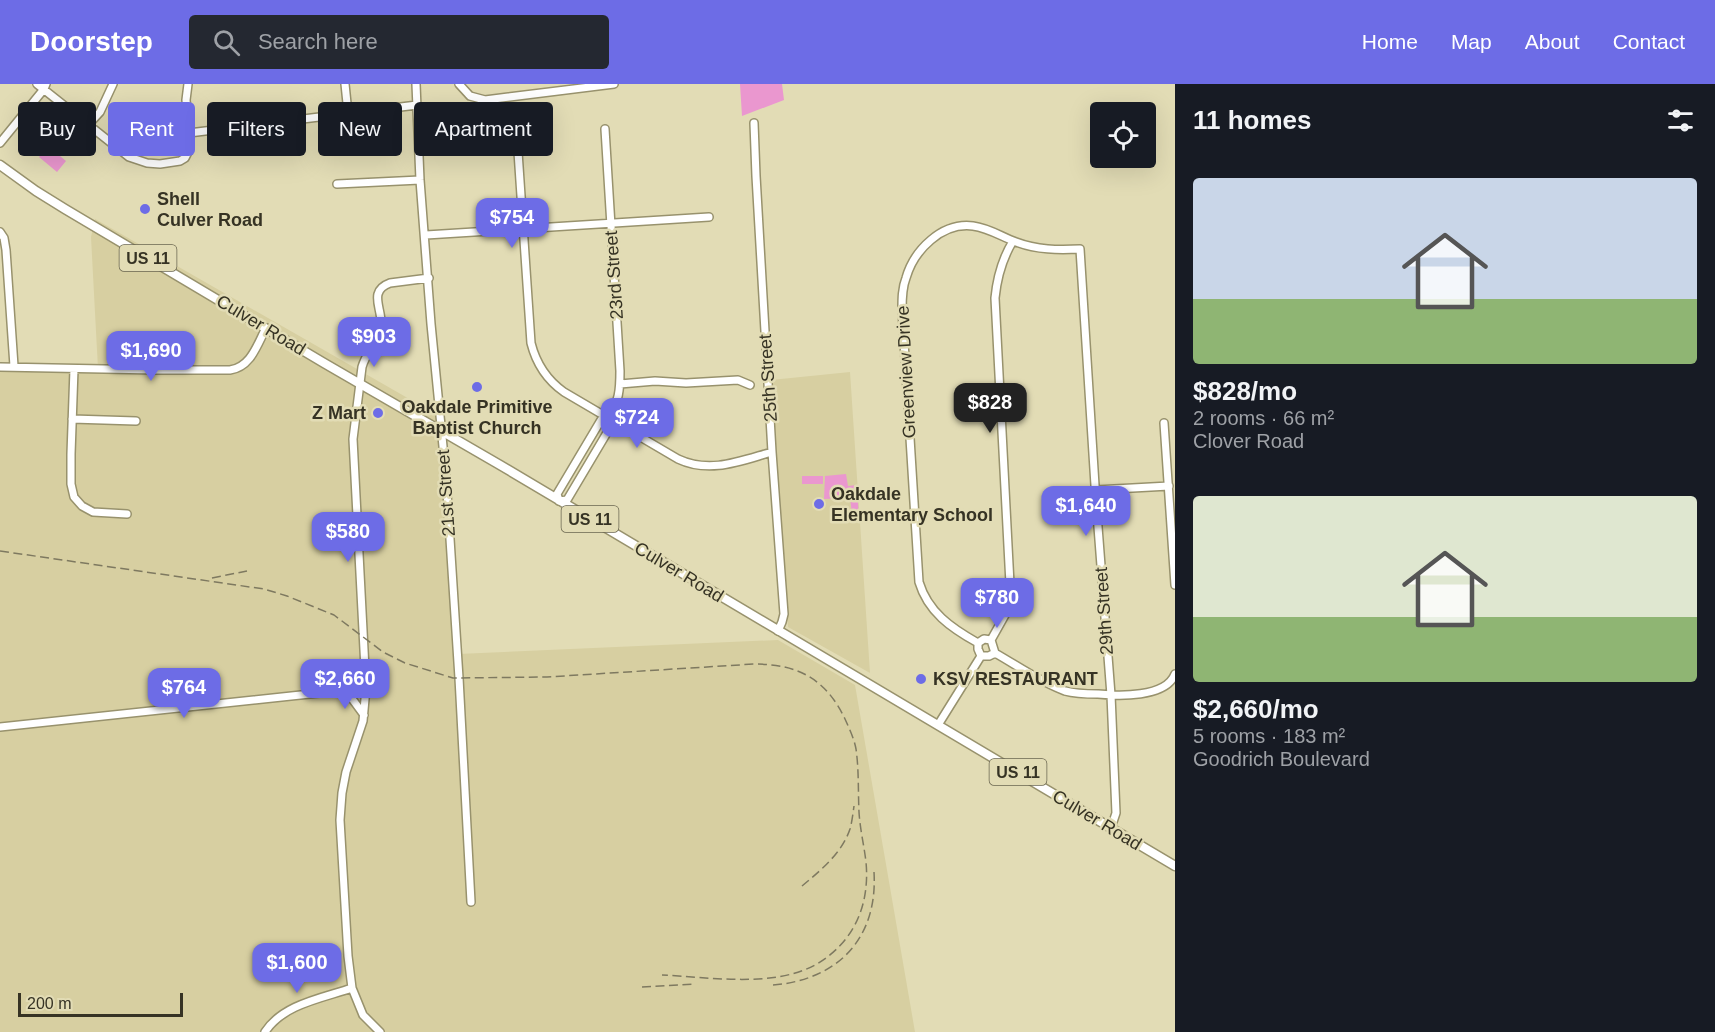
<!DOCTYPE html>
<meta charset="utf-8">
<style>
:root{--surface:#171b24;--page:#242831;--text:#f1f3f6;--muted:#9ea1a6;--accent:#6d6ce6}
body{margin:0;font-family:Helvetica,sans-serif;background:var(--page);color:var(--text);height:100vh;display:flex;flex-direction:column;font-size:22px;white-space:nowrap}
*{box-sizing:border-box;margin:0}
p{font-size:20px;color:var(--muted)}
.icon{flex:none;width:33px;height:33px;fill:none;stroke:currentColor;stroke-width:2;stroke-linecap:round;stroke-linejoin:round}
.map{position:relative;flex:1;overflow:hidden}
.details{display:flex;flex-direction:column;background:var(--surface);width:540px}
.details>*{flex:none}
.guide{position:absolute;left:18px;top:18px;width:570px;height:54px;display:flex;gap:12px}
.tools{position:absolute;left:1090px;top:18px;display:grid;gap:12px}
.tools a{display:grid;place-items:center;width:66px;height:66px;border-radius:6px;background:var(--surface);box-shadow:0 6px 24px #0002;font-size:30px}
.scale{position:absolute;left:18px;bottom:15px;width:165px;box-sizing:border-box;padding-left:6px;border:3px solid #363324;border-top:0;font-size:16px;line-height:21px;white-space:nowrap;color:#363324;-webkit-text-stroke:4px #e2dcb5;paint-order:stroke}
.price{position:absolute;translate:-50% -51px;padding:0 14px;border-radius:12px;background:var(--accent);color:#fff;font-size:20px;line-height:39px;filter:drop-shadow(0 2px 3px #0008)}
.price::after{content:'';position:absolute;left:50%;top:36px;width:18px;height:14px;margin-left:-9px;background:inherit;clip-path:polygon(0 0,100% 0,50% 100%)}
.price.current{background:#222;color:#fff}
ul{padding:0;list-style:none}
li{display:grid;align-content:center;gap:12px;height:318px;padding:0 18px}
li span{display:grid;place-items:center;height:186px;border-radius:6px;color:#555}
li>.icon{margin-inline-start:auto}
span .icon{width:108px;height:108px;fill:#fffc;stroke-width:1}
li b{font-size:26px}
h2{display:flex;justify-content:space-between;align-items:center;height:72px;padding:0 18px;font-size:26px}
.pill{padding:0 21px;border-radius:6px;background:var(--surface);box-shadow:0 6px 24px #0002;font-size:21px;line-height:54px}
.pill.current{background:var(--accent);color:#fff}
header{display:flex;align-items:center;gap:36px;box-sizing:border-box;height:84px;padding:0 30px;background:var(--accent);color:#fff}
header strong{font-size:28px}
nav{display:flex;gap:33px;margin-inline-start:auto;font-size:21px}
.search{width:420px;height:54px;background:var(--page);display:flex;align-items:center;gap:15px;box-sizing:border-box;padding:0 21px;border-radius:6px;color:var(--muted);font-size:22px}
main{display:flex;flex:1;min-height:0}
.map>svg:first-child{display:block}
.built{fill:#d7cfa1}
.green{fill:#ea97cf}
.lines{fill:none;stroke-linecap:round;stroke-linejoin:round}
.minor-casing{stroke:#98926d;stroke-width:10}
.major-casing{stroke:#98926d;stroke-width:11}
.minor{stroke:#fff;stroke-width:7}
.major{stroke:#fff;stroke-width:8}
.rail{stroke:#7e7960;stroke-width:1.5;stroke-dasharray:9 4.5;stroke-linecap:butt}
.poi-dot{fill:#6d6ce6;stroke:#e2dcb5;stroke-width:2}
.labels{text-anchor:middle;stroke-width:5;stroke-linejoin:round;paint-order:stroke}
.shield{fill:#e2dcb5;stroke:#6a6650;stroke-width:1.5}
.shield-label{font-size:16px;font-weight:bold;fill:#363324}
.poi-label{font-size:18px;font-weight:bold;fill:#363324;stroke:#e2dcb5;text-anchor:start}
.street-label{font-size:18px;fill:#363324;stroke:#e2dcb5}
</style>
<header>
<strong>Doorstep</strong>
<div class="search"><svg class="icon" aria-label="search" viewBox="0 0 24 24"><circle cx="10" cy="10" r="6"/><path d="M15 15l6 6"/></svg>Search here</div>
<nav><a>Home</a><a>Map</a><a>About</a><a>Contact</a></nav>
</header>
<main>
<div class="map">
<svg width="1175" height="948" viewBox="0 0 1175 948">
<rect width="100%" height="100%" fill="#e2dcb5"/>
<!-- built -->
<path class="built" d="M95,135L446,336L458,570L778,556L855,601L915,948H0V284L98,285L91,153Z
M850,288L870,589L788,543L771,296Z"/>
<!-- green -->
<path class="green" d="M740,0H782L784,16L742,32Z
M48,62L66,77L57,88L39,73Z
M846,390L848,402L857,401L859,437H853L850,414L824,415L825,392Z
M802,392H823V400H802Z"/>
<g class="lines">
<defs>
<path id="minor" d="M37,0L129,73L147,79L160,80L180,77L185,74L188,68L189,49L186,16L188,0
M345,0L348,29
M416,0L420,96L431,240L446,393L459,594L471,818
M459,0L470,12L485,16L614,0
M754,39L756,92L772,368L784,530L782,538L778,547
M88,41L100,28L113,0
M605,45L620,287C620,307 619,316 609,334L601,336L557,410L559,417L567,416L608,347L611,340L609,334
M189,49L417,21
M517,53L531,259C536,279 547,296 564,308L678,375C710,390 740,377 772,368
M0,59L44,5L46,0
M337,100L420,96
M0,148L4,154L6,166L14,282
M426,151L709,133
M0,283L156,286H230C251,283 257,261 266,244
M74,285L71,370V400L74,413L82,422L93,428L127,430
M620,300L655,297L686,299L738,296L750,301
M72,335L136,337
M1164,339L1175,501
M1096,406L1169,402
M984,555L991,556L995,569L989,572H981L978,565V559Z
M991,556L1005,531L1010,500L995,214C997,194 1002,175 1013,157
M978,559C951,544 928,528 919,498L902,226C902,215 902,204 906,194C914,166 942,138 973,142C989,144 1002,153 1016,158C1037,166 1058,166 1080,165L1096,417L1111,611L1116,729L1111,744
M995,569C1018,582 1040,598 1065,607C1076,610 1087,610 1098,610C1118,612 1166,614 1175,590
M341,605L353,616L364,631
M938,641L981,572
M0,643L366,604
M265,948C283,920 323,914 352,904
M380,948L363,931L352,904L348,872L340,736L342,709L346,688L363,637L366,604L353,355L362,283C366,268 380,255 381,240C382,224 368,207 390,199L429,194"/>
<path id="major" d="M0,81L36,107L65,125L324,279L500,381L1175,782"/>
</defs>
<!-- minor casing -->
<use href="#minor" class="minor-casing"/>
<!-- major casing -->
<use href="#major" class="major-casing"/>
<!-- minor -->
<use href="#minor" class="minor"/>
<!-- major -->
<use href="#major" class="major"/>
<!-- rail -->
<path class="rail" d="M0,467L264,505L287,512L334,531L383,568L405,579L453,594L547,593L754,580C798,580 826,595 845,635C849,644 854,654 856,665C859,686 858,707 859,728C860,745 864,761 866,778C870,821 854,859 815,881C773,904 708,893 662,891
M212,494L247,487
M802,802C821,786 842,769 850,745C852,738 853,729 854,722
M773,901C838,896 878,854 874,788
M642,903L695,900"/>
</g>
<!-- markers -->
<g class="poi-dot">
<circle cx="145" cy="125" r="6"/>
<circle cx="477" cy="303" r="6"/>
<circle cx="378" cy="329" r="6"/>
<circle cx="819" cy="420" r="6"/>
<circle cx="921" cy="595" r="6"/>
</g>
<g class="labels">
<!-- shield labels -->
<g class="shield">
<rect x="119.5" y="161" width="57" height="26" rx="4.5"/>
<rect x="561.5" y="422" width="57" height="26" rx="4.5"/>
<rect x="989.5" y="675" width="57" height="26" rx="4.5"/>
</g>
<g class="shield-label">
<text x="148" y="180">US 11</text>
<text x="590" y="441">US 11</text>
<text x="1018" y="694">US 11</text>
</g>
<!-- poi labels -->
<g class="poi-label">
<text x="157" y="121">Shell<tspan x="157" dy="21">Culver Road</tspan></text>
<text x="477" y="329" text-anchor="middle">Oakdale Primitive<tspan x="477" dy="21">Baptist Church</tspan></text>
<text x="366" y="335" text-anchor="end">Z Mart</text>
<text x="831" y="416">Oakdale<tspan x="831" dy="21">Elementary School</tspan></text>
<text x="933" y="601">KSV RESTAURANT</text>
</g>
<!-- street labels -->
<g class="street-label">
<text transform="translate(614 191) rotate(-94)" y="6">23rd Street</text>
<text transform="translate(261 241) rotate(31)" y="6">Culver Road</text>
<text transform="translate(906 288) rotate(-93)" y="6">Greenview Drive</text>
<text transform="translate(768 294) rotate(-94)" y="6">25th Street</text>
<text transform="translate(446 409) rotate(-94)" y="6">21st Street</text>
<text transform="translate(679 488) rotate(31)" y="6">Culver Road</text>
<text transform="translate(1104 527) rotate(-94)" y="6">29th Street</text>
<text transform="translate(1097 736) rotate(31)" y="6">Culver Road</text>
</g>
</g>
</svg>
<div class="tools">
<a><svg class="icon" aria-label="locate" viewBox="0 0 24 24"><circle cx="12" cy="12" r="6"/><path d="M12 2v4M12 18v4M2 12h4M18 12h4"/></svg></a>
</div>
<div class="scale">200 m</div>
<b class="price" style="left:512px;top:165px">$754</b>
<b class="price" style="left:374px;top:284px">$903</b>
<b class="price" style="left:151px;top:298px">$1,690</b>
<b class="price current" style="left:990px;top:350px">$828</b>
<b class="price" style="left:637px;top:365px">$724</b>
<b class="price" style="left:1086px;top:453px">$1,640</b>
<b class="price" style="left:348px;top:479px">$580</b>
<b class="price" style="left:997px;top:545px">$780</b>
<b class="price" style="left:345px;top:626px">$2,660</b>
<b class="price" style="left:184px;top:635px">$764</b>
<b class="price" style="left:297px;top:910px">$1,600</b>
<div class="guide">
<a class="pill">Buy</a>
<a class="pill current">Rent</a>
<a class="pill">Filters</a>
<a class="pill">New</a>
<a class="pill">Apartment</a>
</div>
</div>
<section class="details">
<h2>11 homes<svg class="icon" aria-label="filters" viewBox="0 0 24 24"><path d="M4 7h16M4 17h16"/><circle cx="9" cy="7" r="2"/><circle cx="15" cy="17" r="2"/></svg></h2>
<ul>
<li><span style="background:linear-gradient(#c9d6e8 65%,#8fb573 0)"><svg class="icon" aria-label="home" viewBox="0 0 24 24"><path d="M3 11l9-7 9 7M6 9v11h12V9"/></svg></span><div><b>$828/mo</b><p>2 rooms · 66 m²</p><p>Clover Road</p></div></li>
<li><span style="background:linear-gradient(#dfe7d0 65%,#8fb573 0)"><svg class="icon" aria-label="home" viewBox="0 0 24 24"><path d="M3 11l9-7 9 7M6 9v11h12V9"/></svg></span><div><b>$2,660/mo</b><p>5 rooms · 183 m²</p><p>Goodrich Boulevard</p></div></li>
</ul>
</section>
</main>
